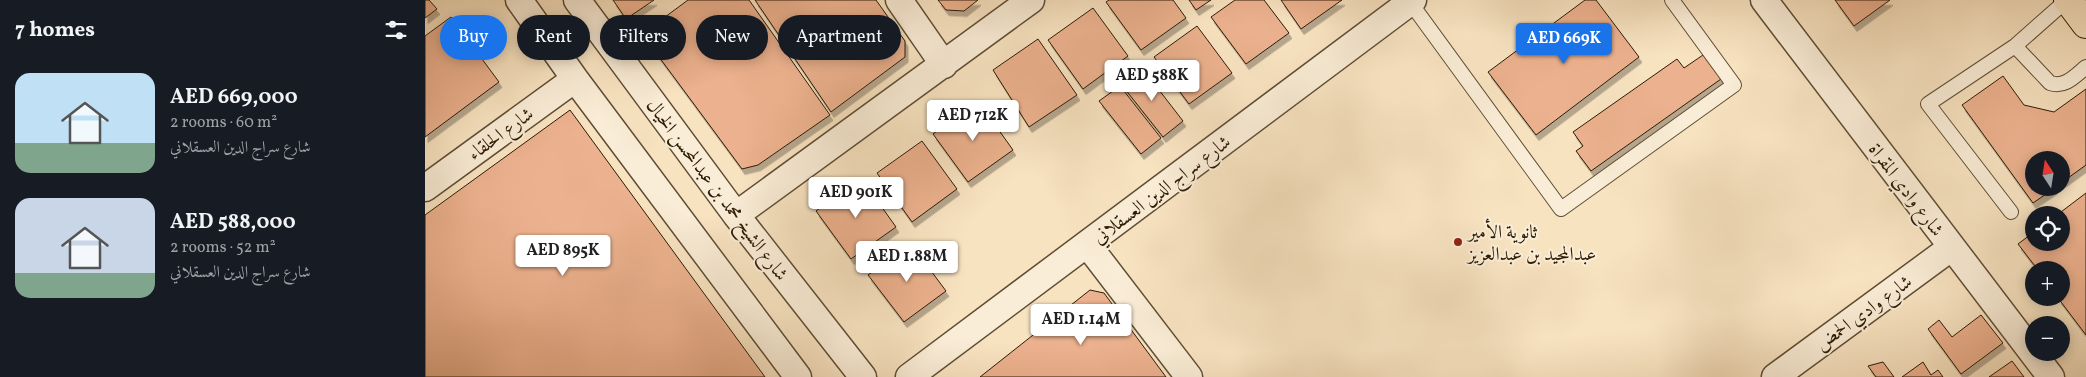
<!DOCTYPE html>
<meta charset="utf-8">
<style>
:root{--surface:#171b24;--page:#242831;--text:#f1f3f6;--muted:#9ea1a6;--accent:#1a73e8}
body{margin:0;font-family:Vollkorn,Amiri,serif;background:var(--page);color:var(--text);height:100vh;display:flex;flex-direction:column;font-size:19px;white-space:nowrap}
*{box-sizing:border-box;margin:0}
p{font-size:16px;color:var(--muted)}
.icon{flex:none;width:28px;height:28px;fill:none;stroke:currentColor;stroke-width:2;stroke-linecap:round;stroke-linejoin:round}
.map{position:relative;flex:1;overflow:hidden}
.side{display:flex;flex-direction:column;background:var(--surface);width:425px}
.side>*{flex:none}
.top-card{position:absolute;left:15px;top:15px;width:475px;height:45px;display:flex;gap:10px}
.needle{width:32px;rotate:348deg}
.tools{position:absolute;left:1600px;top:151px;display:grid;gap:10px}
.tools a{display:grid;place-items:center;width:45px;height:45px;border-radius:50%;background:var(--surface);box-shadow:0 2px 12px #0003;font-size:25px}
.price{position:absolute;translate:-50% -42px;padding:0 11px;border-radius:5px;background:#fff;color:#222;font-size:16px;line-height:32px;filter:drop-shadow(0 1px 2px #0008)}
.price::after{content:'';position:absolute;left:50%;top:30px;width:15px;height:11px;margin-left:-8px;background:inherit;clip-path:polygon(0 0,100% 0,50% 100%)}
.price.selected{background:var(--accent);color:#fff}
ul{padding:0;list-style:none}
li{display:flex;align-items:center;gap:15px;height:125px;padding:0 15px}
li span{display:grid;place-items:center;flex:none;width:140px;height:100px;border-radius:15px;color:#555}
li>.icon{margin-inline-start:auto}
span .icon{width:60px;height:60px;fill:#fffc;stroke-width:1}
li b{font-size:21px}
h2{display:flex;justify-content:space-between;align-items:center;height:60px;padding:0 15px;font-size:21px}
.tag{padding:0 18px;border-radius:22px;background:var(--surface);box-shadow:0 2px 12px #0003;font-size:18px;line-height:45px}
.tag.selected{background:var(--accent);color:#fff}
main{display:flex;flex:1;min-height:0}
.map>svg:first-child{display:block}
.building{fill:#ecb18e;stroke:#2c1b04;filter:url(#shadow)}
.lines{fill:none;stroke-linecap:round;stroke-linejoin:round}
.lane-casing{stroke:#5f4d33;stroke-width:16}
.street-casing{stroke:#5f4d33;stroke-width:29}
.primary-casing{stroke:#2c1b04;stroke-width:30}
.lane{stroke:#faedd7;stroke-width:14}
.street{stroke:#faedd7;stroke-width:26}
.primary{stroke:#f8e3c1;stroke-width:28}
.poi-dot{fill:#8f2418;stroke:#faedd7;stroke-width:2}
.labels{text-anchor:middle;stroke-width:4;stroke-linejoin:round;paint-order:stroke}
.street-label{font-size:19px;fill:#2c1b04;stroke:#faedd7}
.poi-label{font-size:19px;fill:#2c1b04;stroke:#faedd7;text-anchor:start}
</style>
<main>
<section class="side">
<h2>7 homes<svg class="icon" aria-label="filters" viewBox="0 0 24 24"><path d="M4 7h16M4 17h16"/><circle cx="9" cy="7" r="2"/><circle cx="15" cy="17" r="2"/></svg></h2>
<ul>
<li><span style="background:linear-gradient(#bfe0f5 70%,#7fa58c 0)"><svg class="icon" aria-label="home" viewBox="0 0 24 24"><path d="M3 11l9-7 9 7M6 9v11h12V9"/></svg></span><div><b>AED 669,000</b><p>2 rooms · 60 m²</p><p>شارع سراج الدين العسقلاني</p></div></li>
<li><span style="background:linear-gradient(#c9d6e8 75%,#7fa58c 0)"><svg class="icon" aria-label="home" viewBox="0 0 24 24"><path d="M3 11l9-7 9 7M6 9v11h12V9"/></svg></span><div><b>AED 588,000</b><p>2 rooms · 52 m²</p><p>شارع سراج الدين العسقلاني</p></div></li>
</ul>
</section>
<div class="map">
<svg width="1661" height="377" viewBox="0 0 1661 377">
<defs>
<filter id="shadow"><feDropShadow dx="3" dy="5.5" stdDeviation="0" flood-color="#0004"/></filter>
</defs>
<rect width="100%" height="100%" fill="#f8e3c1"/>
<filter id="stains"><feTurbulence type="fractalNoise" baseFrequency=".004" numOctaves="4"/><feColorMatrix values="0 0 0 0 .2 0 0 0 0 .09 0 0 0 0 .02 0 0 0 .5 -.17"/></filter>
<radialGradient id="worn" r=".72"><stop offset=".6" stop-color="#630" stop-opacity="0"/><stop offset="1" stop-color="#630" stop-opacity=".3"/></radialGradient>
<!-- building -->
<path class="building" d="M0,0H4L12,9L0,18Z
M188,0H229L201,19Z
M263,0H324L405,115L333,165L317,169L217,34Z
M330,0H451L480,41V57L406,112Z
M513,0H553L539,11L521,10Z
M684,0H748L761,18L716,50L681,2Z
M764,0H786L771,10Z
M810,0H839L864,33L821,64L786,17Z
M856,0H917L876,29Z
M1160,0H1171L1214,57L1111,135L1063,72Z
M1410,0H1465L1429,26Z
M668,8L703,56L658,89L623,40Z
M26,17L74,82L0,137V36Z
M772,26L807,73L764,104L729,57Z
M613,39L652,95L604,127L568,70Z
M1278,55L1296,79L1166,171L1151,151L1158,146L1148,132L1252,59L1259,68Z
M717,68L758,121L738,137L696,84Z
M1578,76L1599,105L1629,112L1661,89V165L1636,183V160H1609V188H1630L1608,203L1537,105Z
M695,86L736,138L716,154L674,101Z
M553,101L588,150L543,182L508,134Z
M145,110L340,377H0V215Z
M497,141L532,189L487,222L452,173Z
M436,178L471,227L426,259L391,211Z
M1661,193V335L1633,298H1636V270H1613L1593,244L1609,232V242H1636V215H1632Z
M486,244L521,291L479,322L443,275Z
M665,290L679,293L741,377H555Z
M1556,315L1578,343L1536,374L1503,329L1514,320L1527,337Z
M1587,361L1599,377H1564Z
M1458,362L1469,377H1451L1443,366Z
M1498,362L1506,375L1513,370L1518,377H1477Z"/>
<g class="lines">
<defs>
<path id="lane" d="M985,2L1136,209L1309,85L1247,0
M1590,46L1625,83C1640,88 1650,76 1661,67
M1586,212L1503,104L1590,46L1642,0"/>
<path id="street" d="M94,0L150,79L373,377
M152,0L311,215L438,377
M474,0L519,65
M1339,0L1626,377
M0,188L150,79
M311,215L606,0
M662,244L764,377
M484,377L988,0
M1350,377L1527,247"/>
<path id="primary" d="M1643,0L1661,24"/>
</defs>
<!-- lane casing -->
<use href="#lane" class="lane-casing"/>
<!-- street casing -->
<use href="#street" class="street-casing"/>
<!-- primary casing -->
<use href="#primary" class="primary-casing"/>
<!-- lane -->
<use href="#lane" class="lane"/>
<!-- street -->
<use href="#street" class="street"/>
<!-- primary -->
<use href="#primary" class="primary"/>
</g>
<!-- markers -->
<circle class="poi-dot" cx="1033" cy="242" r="5"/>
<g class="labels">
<!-- street labels -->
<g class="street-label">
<text transform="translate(75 133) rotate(-36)" y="7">شارع الحلقاء</text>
<text transform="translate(293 189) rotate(53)" y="7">شارع الشيخ محمد بن عبدالمحسن الخيال</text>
<text transform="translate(736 189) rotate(-37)" y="7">شارع سراج الدين العسقلاني</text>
<text transform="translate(1482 189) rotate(53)" y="7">شارع وادي المقراة</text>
<text transform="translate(1438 312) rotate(-36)" y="7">شارع وادي الحمض</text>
</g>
<!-- poi labels -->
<g class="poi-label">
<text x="1043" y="238">ثانوية الأمير<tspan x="1043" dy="22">عبدالمجيد بن عبدالعزيز</tspan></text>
</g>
</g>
<rect width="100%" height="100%" filter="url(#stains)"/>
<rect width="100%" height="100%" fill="url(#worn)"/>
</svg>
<div class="tools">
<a><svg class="needle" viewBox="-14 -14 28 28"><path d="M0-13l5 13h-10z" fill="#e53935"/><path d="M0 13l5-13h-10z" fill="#9ea1a6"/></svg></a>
<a><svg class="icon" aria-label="locate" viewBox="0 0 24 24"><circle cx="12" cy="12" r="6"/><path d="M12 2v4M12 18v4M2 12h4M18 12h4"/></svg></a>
<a>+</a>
<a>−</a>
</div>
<b class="price selected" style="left:1139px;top:65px">AED 669K</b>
<b class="price" style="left:727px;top:102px">AED 588K</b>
<b class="price" style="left:548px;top:142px">AED 712K</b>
<b class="price" style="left:431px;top:219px">AED 901K</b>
<b class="price" style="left:138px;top:277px">AED 895K</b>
<b class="price" style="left:482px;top:283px">AED 1.88M</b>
<b class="price" style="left:656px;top:346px">AED 1.14M</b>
<div class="top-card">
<a class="tag selected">Buy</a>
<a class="tag">Rent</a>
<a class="tag">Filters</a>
<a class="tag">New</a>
<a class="tag">Apartment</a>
</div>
</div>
</main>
